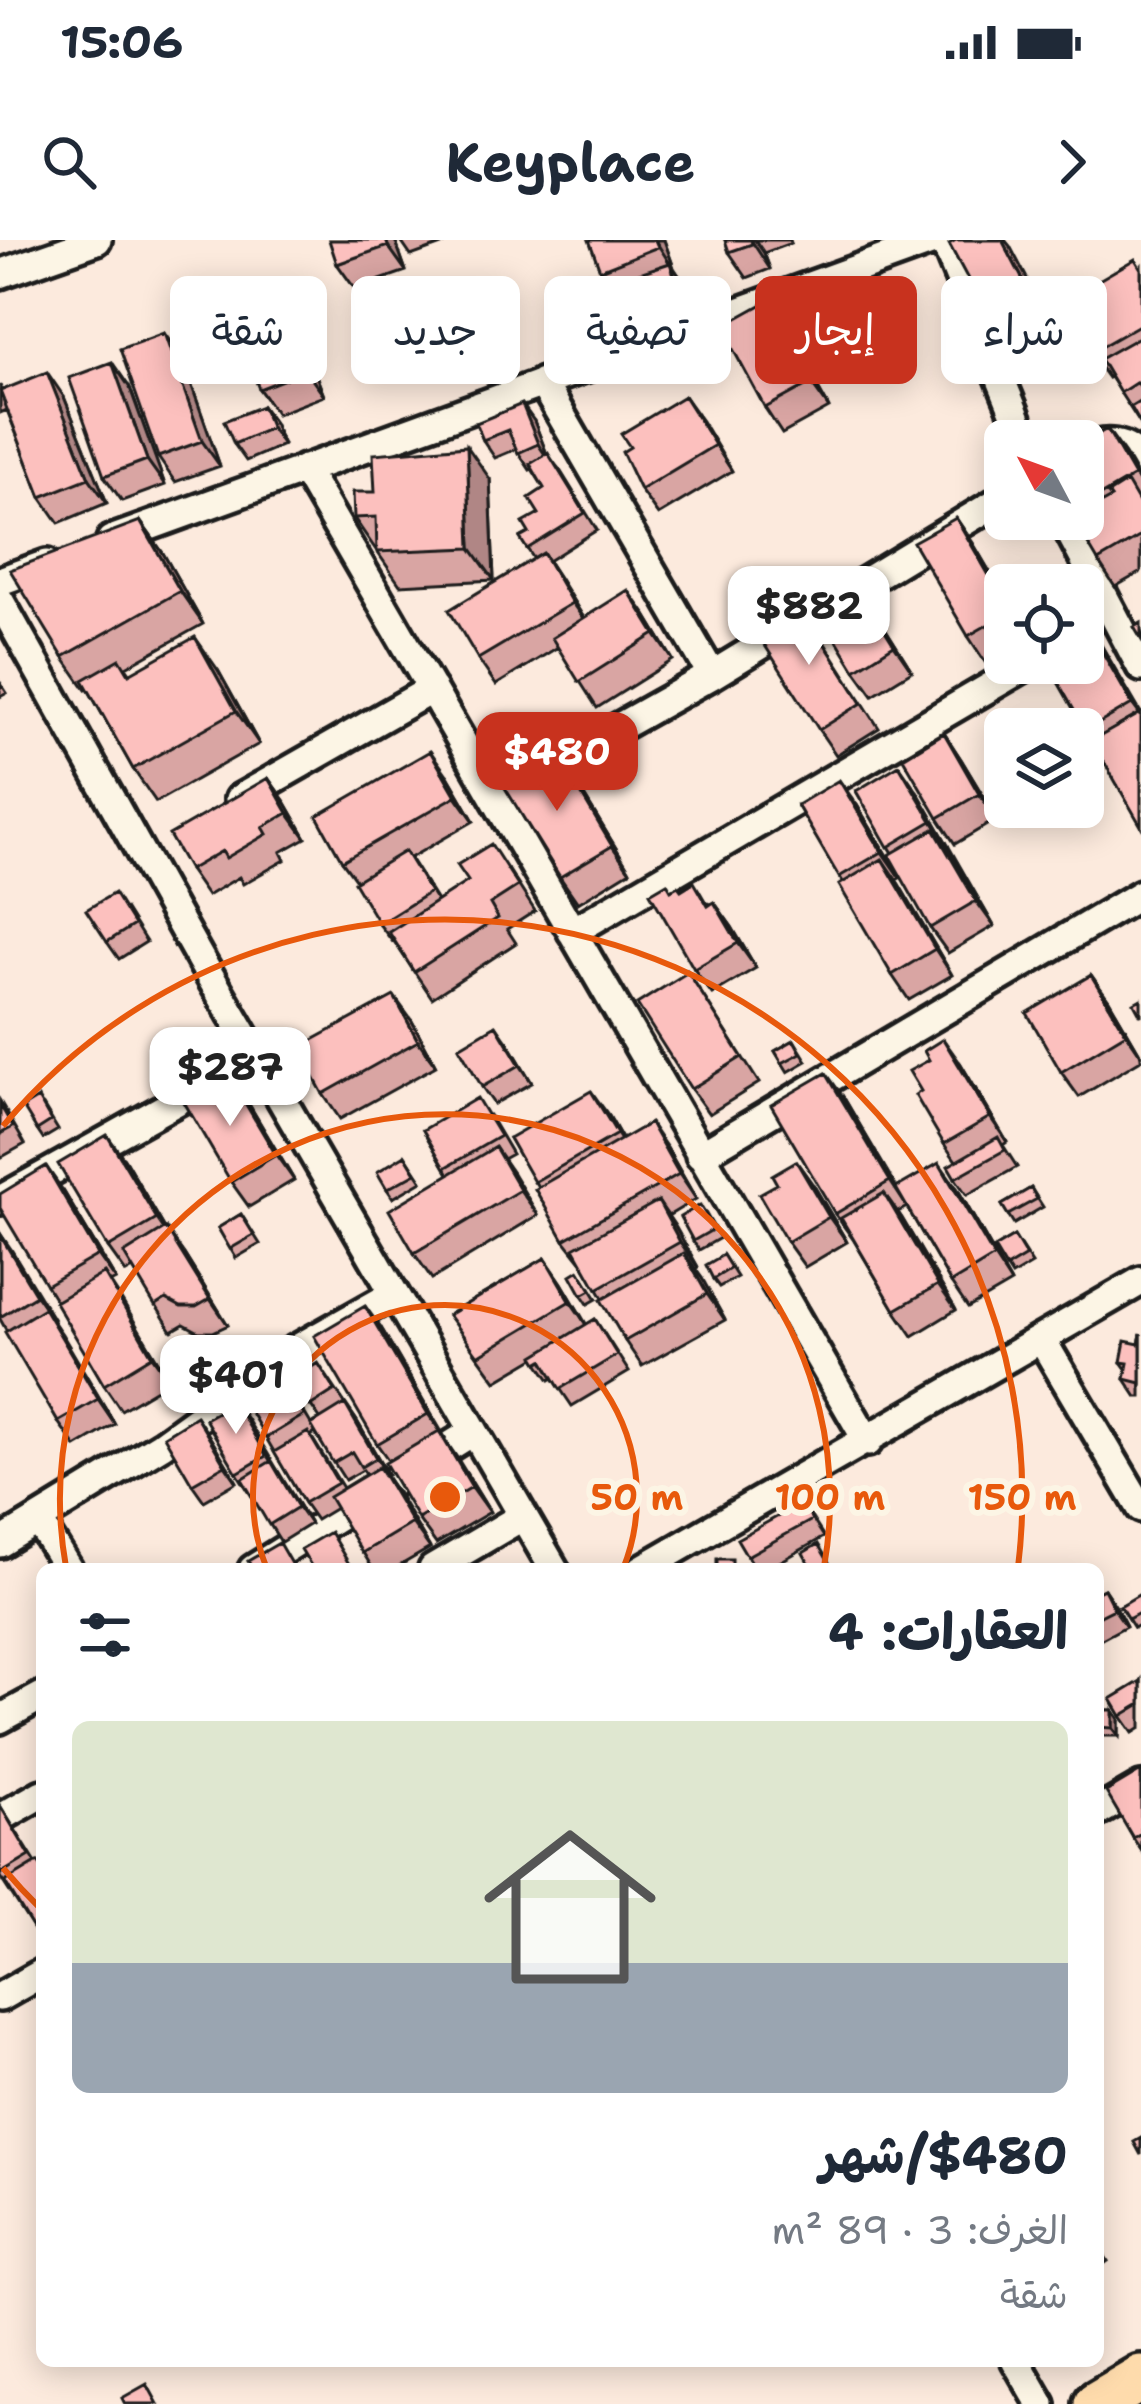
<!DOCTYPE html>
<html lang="ar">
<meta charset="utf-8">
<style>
:root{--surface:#fff;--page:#f6f6f7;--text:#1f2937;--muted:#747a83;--accent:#c8321e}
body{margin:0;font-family:"Shantell Sans","Playpen Sans Arabic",sans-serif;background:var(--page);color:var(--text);direction:rtl;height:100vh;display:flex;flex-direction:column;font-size:45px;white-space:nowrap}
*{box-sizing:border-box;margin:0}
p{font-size:39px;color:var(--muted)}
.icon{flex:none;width:66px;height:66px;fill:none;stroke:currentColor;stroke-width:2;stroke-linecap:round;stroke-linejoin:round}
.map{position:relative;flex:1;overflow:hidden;direction:ltr}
.drawer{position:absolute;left:36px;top:1323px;width:1068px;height:804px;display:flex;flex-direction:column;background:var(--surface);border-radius:18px;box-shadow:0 6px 30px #0003;direction:rtl}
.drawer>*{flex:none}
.banner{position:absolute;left:36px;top:36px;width:1071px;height:108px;direction:rtl;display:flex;gap:24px}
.needle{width:78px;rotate:311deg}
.buttons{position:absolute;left:984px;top:180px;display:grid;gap:24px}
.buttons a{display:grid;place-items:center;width:120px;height:120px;border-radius:18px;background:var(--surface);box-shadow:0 6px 30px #0003;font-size:60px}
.price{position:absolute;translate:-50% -102px;padding:0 27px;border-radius:24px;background:#fff;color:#222;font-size:39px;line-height:78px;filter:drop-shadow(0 3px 6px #0008)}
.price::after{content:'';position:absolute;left:50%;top:72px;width:36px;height:27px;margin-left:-18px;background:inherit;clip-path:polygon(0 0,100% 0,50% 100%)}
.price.selected{background:var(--accent);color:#fff}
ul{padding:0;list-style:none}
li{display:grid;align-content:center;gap:24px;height:636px;padding:0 36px}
li span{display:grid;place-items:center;height:372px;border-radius:18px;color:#555}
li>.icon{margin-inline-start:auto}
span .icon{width:216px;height:216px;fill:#fffc;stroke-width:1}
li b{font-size:51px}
h2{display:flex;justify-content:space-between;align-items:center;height:144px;padding:0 36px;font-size:51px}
.pill{padding:0 42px;border-radius:18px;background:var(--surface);box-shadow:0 6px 30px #0003;font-size:42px;line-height:108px}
.pill.selected{background:var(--accent);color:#fff}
.status{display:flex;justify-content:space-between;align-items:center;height:84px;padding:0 60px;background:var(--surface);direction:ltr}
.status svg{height:33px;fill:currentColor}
header{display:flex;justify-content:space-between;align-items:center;height:156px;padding:0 36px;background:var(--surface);font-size:54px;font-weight:700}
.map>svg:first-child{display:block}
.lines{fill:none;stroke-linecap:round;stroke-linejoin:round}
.street-casing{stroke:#1c1c1c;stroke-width:36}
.primary-casing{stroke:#1c1c1c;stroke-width:54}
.street{stroke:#fcf5e5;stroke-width:27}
.primary{stroke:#fedbac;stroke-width:45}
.wall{fill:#d9a5a3;stroke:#1c1c1c;stroke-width:3;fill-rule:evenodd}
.shaded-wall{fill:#b08685;stroke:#1c1c1c;stroke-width:3}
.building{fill:#fcc0be;stroke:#1c1c1c;stroke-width:3}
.ring{fill:none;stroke:#e8590c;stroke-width:6}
.centre{fill:#e8590c;stroke:#fcf5e5;stroke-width:6}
.ring-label{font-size:36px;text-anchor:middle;font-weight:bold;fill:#e8590c;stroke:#fcf5e5;stroke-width:12;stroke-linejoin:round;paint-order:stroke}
</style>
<div class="status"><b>15:06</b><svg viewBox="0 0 49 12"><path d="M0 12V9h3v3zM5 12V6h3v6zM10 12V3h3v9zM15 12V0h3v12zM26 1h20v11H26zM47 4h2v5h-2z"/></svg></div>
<header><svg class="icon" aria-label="forward" viewBox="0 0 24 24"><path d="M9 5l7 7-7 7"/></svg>Keyplace<svg class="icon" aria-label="search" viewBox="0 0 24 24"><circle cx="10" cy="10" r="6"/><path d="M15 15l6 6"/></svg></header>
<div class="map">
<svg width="1141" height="2164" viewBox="0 0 1141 2164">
<rect width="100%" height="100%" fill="#fceadd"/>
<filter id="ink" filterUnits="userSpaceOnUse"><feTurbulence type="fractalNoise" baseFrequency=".00833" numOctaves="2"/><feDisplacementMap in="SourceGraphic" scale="24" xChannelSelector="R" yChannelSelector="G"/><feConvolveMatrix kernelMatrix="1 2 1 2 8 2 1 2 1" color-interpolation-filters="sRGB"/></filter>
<g filter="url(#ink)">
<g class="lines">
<defs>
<path id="street" d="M944,0L1026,201
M0,34L97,0
M542,142L712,435
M1083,210C1105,200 1127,201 1141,222
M304,229L868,1202
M1063,279L1141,427
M111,300L936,0
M0,341L47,324
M0,361L203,724L554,1329
M530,537L712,435L1005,257
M239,559L432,449
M572,692L1031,423
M700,915L1141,654
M0,960L256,817
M1042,1100L1141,1268
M38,1280L68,1329
M0,1303L161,1205L284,1116L394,1054
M253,1329L474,1191
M433,1329L523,1276
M642,1329L1141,1041
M0,1479L42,1456
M1098,1572L1141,1547
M0,1578L42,1554
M0,1757L42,1733
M1016,2121L1041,2164"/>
<path id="primary" d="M1097,2164L1141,2138"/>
</defs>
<!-- street casing -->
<use href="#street" class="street-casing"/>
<!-- primary casing -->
<use href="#primary" class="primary-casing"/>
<!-- street -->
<use href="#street" class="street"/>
<!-- primary -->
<use href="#primary" class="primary"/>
</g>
<!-- wall -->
<path class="wall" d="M395,0L406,31L355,49L337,24Z
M400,0H455L411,16Z
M664,0L674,28L682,40L689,61L628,82L616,64L609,43L600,30Z
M725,0H790L791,3L764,13L770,29L747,38L729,12Z
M956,0H1005L1051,84L1009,107L991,82Z
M1141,27V185L1110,137L1108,138L1090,113Z
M766,62L784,87L829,168L782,194L765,168Z
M292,74L324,156L277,174L259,149Z
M182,118L220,226L175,242L158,217Z
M0,145L2,150L64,157L107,263L59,283L41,257L7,170L0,173Z
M130,148L165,245L122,261L104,236Z
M684,156L732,231L658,275L640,250L630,207Z
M262,166L274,183L283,205L246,221L234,204Z
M534,181L547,214L560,230L597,290L548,321L584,378L646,375L673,420L597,468L558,407L496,445L478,419L534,319L520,298L529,293L539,274L544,248L532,229L530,230L516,209L495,218L483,200L476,183Z
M1107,189L1141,242V332L1115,347L1098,321L1083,279V203Z
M490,239L494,340L400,345L354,278L375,252Z
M956,278L973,303L1005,358V410L985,422L968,396Z
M140,281L163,313L203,384L126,427L130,433L218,430L259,504L156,562L133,529L88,449L86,450L63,417Z
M875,372L912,431L873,455L855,430Z
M1083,378L1100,403L1141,473L1093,501L1086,491Z
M817,391L879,488L836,515L819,490Z
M0,442L7,453L0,457Z
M944,493L961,519L997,579L955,604L938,578Z
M448,536L474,581L410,618L437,661L508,629L535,671L507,689L516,703L432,758L393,700L392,701L379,684L356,640L342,621Z
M572,536L630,631L578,663L560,637Z
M268,538L286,563L306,598L281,612L285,620L243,644L239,637L207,656L189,630Z
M856,551H917L994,686L948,713L930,688L893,613Z
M797,565H857L900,638L896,640L952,735L909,760L892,735L843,642Z
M672,650H681L710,664L714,662L732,687L756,728L712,754L694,729Z
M126,670L146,702L119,719L107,702Z
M688,732L759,843L709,874L691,849Z
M1091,735L1109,760L1141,815V820L1079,857L1061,832Z
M412,781L436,826L340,879L323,854Z
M794,800L807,821L788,832L775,811Z
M508,802L532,843L494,864L482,847Z
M961,824L1007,902L1003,905L1017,927L967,955L955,938L956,921L944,904Z
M844,858L897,948H957L1011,1043L968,1068L951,1043L907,967L898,972L956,1070L913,1096L895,1070L853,999L835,974Z
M0,861L25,904L2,917L0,914Z
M247,861L294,940L249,967L231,942Z
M44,867L58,890L43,899L37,890Z
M489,875L512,914L503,919L538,975L432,1039L414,1013L449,934L423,890Z
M609,876L622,899L667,908L696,959L668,976L698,1027L695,1029L725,1080L642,1126L625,1101L603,1058L583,1024L564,1000L538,947L509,898Z
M405,915L422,941L393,958L387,949Z
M125,920L165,989L184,1014L228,1085L213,1092H199L184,1084L172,1091L133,1029L126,1033L108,1008Z
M814,946L847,1002L805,1027L787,1002Z
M1031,948L1043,967L1014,984L1002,965Z
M64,952L116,1040L110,1043L170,1141L121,1170L104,1145L56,1061L46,1045Z
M241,974L260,1004L236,1018L218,988Z
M706,974L720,998L699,1010L693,1001Z
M0,993L115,1184L76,1207L58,1182L0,1079Z
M1014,996L1032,1024L1012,1036L994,1008Z
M723,1015L737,1037L719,1047L713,1039Z
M545,1018L562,1043L586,1085L595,1079L629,1132L572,1166L553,1138L550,1140L535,1118L496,1141L448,1075Z
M579,1030L597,1059L588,1064L582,1055Z
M383,1091L445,1200L490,1272L436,1304L418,1279L389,1221L377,1204Z
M1141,1094V1157H1137L1125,1139L1127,1130L1121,1122L1139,1104Z
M318,1123L357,1181L388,1235L386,1236L430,1308L394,1329H373L336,1268L316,1280L304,1263L266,1198L290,1149L311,1184L320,1179L293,1139ZM315,1193L345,1240L363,1230L366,1234L343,1248L311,1196Z
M235,1162L310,1284L281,1302L237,1233Z
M208,1194L237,1242L204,1261L192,1244Z
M802,1263L824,1297L767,1329H755L747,1316Z
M1104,1349L1116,1367L1126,1386L1098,1401V1352Z
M1141,1356V1384L1134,1388L1120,1366Z
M1141,1441V1488L1133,1493L1121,1476Z
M1098,1470H1113L1119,1479V1496H1098Z
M1141,1531V1610L1133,1598Z
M1,1567L36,1623L42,1627V1702L0,1637Z
M1098,2005L1108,2021L1098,2028Z"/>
<!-- shaded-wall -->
<path class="shaded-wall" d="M386,0H395L406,31L388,6Z
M655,0H664L674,28L682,40L689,61L677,44L672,27Z
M751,0H755L764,13L770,29Z
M1002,0H1005L1010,6L1051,84L1033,59Z
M274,49L292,74L324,156L306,131Z
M766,62L784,87L829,168L811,143Z
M164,93L182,118L220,226L202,201Z
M112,122L130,148L165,245L147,220Z
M47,132L64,157L107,263L89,238Z
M684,156L702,181L732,231L715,205Z
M522,164L534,181L550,222L538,204Z
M262,166L274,183L283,205L271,188Z
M1107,189L1125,214L1141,242V245Z
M467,206L490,239L494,340L471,308Z
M956,278L973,303L1005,358V363Z
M140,281L163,313L203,384L180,351Z
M543,313L560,339L590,388L572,363Z
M858,347L875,372L912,431L894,405Z
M628,350L646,375L673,420L655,394Z
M1083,378L1100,403L1141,476L1132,464Z
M195,397L218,430L259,504L236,471Z
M944,493L961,519L997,579L979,554Z
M555,510L572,536L630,631L612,606Z
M430,511L448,536L474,581L456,556Z
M899,525L917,551L949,607L932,581Z
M268,538L286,563L306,598L288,573Z
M839,540L857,565L900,638L882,612Z
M934,589L952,614L994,686L976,661Z
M882,619L899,644L952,735L935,709Z
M714,662L732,687L756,728L738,703Z
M1091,735L1109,760L1141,815L1126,793Z
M394,756L412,781L436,826L418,801Z
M496,785L508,802L532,843L520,825Z
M943,799L961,824L1007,902L990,877Z
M826,833L844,858L907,967L890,941Z
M229,836L247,861L294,940L276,915Z
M591,851L609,876L634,920L617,894Z
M650,883L667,908L696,959L679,934Z
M107,895L125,920L174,1004L157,979Z
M495,907L513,933L538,975L520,950Z
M796,921L814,946L847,1002L829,977Z
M939,923L957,948L1011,1043L994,1017Z
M46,926L64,952L116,1040L98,1015Z
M884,953L902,978L956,1070L938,1045Z
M658,961L675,986L698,1027L680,1002Z
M166,988L184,1014L228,1085L210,1059Z
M0,993L11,1009L54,1080L36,1055Z
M684,1013L702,1038L725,1080L707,1054Z
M545,1018L562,1043L588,1087L570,1061Z
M104,1033L121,1059L170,1141L152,1116Z
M365,1066L383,1091L446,1199L428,1174Z
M44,1068L62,1094L115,1184L98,1159Z
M235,1162L247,1179L310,1284L298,1267Z
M345,1164L357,1181L388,1235L376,1218Z
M196,1176L208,1194L237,1242L225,1225Z
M439,1191L456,1216L490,1272L472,1247Z
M379,1227L397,1252L430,1308L412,1283Z
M1104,1349L1116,1367L1126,1386L1114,1369Z
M1113,1470L1119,1479V1496L1113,1488Z"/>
<!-- building -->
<path class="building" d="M329,0H386L388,6L337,24Z
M589,0H655L658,7L600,30Z
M725,0H751L752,4L729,12Z
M956,0H1002L1033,59L991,82L949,4Z
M1135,19L1141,29V84L1090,113L1061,62Z
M670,23L677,44L616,64L609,43Z
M274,49L306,131L259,149L228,67Z
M766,62L811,143L765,168L721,87Z
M164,93L202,201L158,217L120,109Z
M1141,96V148L1137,142L1120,153L1100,119Z
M112,122L147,220L104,236L69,138Z
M47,132L89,238L41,257L0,151Z
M684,156L715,205L640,250L622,212L630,207L621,194Z
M1141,161V185L1131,167Z
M522,164L538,204L518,213L508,190L483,200L476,183Z
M262,166L271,188L234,204L224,181Z
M1107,189L1134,236L1083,266V203Z
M467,206L471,308L377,312L376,277L354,278L353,252H375L373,214Z
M548,213L585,273L527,309L520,298L529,293L523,283L539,274L529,258L544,248L530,224Z
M1127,242L1141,266V296L1098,321L1073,279H1083V268L1091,264L1093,268L1111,258L1108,254Z
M956,278L1005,363V375L968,396L913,302Z
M140,281L180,351L63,417L10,330Z
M543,313L572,363L478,419L449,370Z
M858,347L894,405L855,430L819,371Z
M628,350L655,394L579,442L552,398Z
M800,365L862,463L819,490L757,393Z
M1083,378L1132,464L1086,491L1047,423H1083Z
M1141,383V399L1134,387Z
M195,397L236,471L133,529L83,440L120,419L129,434Z
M1141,473V586L1092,501Z
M944,493L979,554L938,578L903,518Z
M555,510L612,606L560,637L502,543Z
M430,511L456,556L342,621L317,576Z
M899,525L932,581L888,607L856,551Z
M268,538L288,573L263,587L267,594L226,618L222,611L189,630L169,595Z
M839,540L882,612L839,637L797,565Z
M934,589L976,661L930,688L889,615Z
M491,604L518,646L490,664L498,678L414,732L389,692L468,641L457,625Z
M405,611L430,652L379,684L354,642Z
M882,619L935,709L892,735L839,645Z
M694,642L708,666L714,662L738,703L694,729L650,653L667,643L671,650L678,646L681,650Z
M114,653L134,685L107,702L86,670Z
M688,732L742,817L691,849L637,764Z
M1091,735L1126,793L1061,832L1027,773Z
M394,756L418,801L323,854L298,808Z
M1141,759V776L1134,763Z
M496,785L520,825L482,847L459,807Z
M943,799L990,877L944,904L915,855L921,851L909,831L929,820L924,811Z
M794,800L801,813L782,823L775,811Z
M826,833L890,941L835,974L771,865Z
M229,836L276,915L231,942L184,862Z
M591,851L617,894L534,942L509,898Z
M38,858L51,881L37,890L23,867Z
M477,858L500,896L445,928L423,890Z
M0,865L13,887L0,894Z
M650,883L679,934L564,1000L535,949Z
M107,895L157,979L108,1008L58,924Z
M998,897L1005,910L955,938L948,926Z
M495,907L520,950L414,1013L389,970Z
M405,915L416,933L387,949L377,932Z
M796,921L829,977L787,1002L759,954L777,944L772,935Z
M939,923L994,1017L951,1043L896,948Z
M46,926L98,1015L46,1045L0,968V954Z
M1031,948L1037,959L1008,975L1002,965Z
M884,953L938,1045L895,1070L841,978Z
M658,961L680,1002L597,1049L574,1008Z
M700,965L714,989L693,1001L680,977Z
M241,974L254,995L230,1009L218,988Z
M166,988L210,1059L196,1067H181L166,1059L155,1066L124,1014Z
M0,995L36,1055L0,1077Z
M1014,996L1026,1016L1006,1028L994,1008Z
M684,1013L707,1054L625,1101L601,1060Z
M723,1015L731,1028L713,1039L706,1025Z
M545,1018L570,1061L478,1116L448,1075Z
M579,1030L591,1050L582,1055L571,1035Z
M104,1033L152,1116L104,1145L55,1062Z
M365,1066L428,1174L377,1204L314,1096Z
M44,1068L98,1159L58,1182L5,1092Z
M595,1079L617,1115L560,1149L543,1120L538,1123L534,1116Z
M1141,1094V1143L1125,1139L1128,1123L1121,1122L1125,1101L1139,1104Z
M318,1123L335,1150L310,1166L293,1139Z
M278,1131L304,1175L266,1198L240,1154Z
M235,1162L266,1216L237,1233L205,1179Z
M345,1164L376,1218L361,1227L352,1212L333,1223L311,1185Z
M196,1176L225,1225L192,1244L164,1196Z
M439,1191L472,1247L418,1279L385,1223Z
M308,1192L338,1243L304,1263L274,1212Z
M271,1221L298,1267L269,1285L242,1239Z
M379,1227L412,1283L362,1313L329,1257Z
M802,1263L812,1280L747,1316L737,1299Z
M330,1292L352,1329H313L301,1309Z
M279,1303L294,1329H253L248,1321Z
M818,1304L833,1329H812L803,1313Z
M717,1319H732V1329H717Z
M1104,1349L1114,1369L1098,1377V1352Z
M1140,1354L1141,1372L1128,1379L1120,1366Z
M1141,1441V1464L1121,1476L1111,1459Z
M1098,1470H1113V1488L1098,1487Z
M1141,1531V1593L1133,1598L1106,1552Z
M1,1567L30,1616L0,1634V1568Z
M38,1622L42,1628V1685L34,1690L5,1642Z
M1141,1898V1915L1134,1902Z
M147,2144L158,2164H125L122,2158Z"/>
</g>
<!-- distance rings -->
<g class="ring">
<path d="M267 1329A192 192 0 1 1 623 1329"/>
<path d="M66 1327A385 385 0 1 1 824 1327"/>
<path d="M41 1669A577 577 0 0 1 3 1628M3 886A577 577 0 0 1 1018 1327"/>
</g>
<circle cx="445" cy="1257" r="18" class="centre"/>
<g class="ring-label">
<text x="637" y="1270">50 m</text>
<text x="830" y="1270">100 m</text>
<text x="1022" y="1270">150 m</text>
</g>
</svg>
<div class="buttons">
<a><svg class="needle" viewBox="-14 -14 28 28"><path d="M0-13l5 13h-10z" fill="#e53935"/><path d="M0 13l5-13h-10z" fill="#747a83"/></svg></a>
<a><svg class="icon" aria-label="locate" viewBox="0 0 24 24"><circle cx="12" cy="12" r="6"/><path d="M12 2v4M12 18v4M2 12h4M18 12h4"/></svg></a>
<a><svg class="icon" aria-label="layers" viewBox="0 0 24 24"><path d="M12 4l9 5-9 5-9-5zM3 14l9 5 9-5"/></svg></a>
</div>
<b class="price" style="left:809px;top:428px">$882</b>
<b class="price selected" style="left:557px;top:574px">$480</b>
<b class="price" style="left:230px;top:889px">$287</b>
<b class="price" style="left:236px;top:1197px">$401</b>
<div class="banner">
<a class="pill">شراء</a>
<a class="pill selected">إيجار</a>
<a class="pill">تصفية</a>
<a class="pill">جديد</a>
<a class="pill">شقة</a>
</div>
<section class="drawer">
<h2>العقارات: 4<svg class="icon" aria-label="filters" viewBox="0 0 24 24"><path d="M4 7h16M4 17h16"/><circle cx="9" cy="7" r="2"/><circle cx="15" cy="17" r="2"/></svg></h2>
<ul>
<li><span style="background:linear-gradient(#dfe7d0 65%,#9aa5b1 0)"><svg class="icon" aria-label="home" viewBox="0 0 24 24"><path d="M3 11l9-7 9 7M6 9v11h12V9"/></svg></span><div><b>$480/شهر</b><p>الغرف: 3 · 89 m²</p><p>شقة</p></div></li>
</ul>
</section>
</div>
